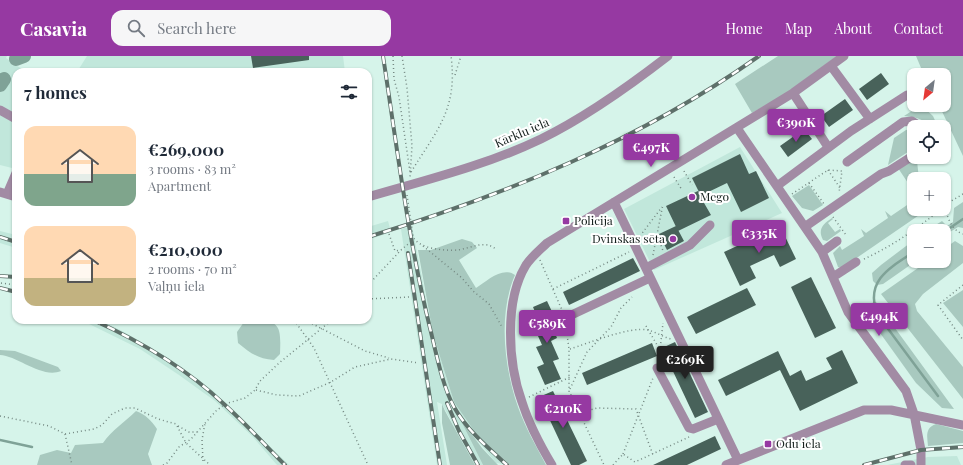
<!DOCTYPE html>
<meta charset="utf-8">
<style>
:root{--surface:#fff;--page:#f6f6f7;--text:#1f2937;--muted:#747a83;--accent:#9639a2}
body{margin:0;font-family:"Playfair Display",serif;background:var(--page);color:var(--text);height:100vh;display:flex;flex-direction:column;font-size:15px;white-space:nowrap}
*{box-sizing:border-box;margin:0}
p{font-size:13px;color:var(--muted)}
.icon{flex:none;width:22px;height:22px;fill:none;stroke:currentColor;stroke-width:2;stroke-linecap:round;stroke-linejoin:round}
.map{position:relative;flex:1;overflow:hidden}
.side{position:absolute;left:12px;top:12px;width:360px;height:256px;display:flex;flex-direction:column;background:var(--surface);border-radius:12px;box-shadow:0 1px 3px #0004}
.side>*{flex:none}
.needle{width:26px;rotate:209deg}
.tools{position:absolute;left:907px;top:12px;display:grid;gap:8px}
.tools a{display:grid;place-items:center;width:44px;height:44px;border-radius:8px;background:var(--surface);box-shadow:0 1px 3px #0004;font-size:20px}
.price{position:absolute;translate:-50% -34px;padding:0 9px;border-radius:4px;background:var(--accent);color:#fff;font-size:13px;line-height:26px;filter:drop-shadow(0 1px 2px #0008)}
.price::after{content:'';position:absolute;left:50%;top:24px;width:12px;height:9px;margin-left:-6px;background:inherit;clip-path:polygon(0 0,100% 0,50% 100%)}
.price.current{background:#222;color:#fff}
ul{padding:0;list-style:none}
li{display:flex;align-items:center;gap:12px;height:100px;padding:0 12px}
li span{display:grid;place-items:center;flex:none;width:112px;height:80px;border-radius:12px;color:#555}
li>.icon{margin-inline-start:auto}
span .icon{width:48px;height:48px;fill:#fffc;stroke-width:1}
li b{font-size:17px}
h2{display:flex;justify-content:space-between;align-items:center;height:48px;padding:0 12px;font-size:17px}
header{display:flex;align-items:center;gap:24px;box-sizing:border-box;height:56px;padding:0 20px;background:var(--accent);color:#fff}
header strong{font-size:19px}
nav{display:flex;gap:22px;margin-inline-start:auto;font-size:14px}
.search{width:280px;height:36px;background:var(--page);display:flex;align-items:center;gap:10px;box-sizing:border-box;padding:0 14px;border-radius:12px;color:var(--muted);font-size:15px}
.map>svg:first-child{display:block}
.built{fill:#c1e7db}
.green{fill:#a8c9bf}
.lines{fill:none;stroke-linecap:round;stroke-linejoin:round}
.stream{stroke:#7fa297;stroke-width:2.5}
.river{stroke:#7fa297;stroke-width:14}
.building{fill:#48625a}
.path{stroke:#758983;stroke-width:1.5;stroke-dasharray:1 3;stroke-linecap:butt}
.minor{stroke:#a28ba4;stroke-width:9}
.rail-casing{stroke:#5e706a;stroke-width:4}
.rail{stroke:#fff;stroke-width:2.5;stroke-dasharray:8;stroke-linecap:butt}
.poi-dot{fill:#9639a2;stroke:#fff;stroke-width:1.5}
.labels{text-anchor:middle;stroke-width:4;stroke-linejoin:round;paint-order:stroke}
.street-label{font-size:12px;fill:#141f1c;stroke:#fff}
.poi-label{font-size:12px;fill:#141f1c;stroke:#fff;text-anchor:start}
</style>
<header>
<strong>Casavia</strong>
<div class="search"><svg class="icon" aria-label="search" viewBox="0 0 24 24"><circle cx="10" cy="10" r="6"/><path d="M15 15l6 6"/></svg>Search here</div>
<nav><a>Home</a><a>Map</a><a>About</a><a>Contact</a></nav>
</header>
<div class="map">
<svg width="963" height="409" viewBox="0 0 963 409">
<rect width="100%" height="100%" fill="#d6f4ea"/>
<!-- built -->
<path class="built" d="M0,0H7L6,2L26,16H16V113L0,109Z
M87,0H343L345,16H77Z
M740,91L782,157L654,214L624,153Z
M388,165L391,176L368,184V171Z
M412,170L433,278L454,346L513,409L496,407L460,363L483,409H475L442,348L437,346L447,409H437L401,173Z
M0,175L16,179V192L0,187Z
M81,264H100L126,277L166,301L212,334L289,409H277L253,381L215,345L179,319L140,293Z
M957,400L961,409H887L928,401Z"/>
<!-- green -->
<path class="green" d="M778,0H837L785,38L752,57L735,28Z
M916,0H963V100L939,49H944V19H924Z
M921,49L933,60L938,71H929C923,62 914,61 904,60Z
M911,73L914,75V92L888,109L894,82L906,74Z
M916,101H924L917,105L919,123H914V153H928L842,212L838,211L833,197L840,190L842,194L864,180L861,173L866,177L888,162L885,155L891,160L913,145L910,139L912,133L898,112Z
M809,129L823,149L813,155L802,152L792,140Z
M963,146V172L958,171L950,176V180L944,185V175H926L942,165L947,170L953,166L954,152Z
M832,162L833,163L828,167L835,176L840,173L841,175L827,185L823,184C817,173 824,167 832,162Z
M462,183L472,186L477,192L459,204L476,232C487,225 502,210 515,219C498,258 504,311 518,351C525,371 536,390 546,409H506L482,386L454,346L433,278L418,194H431Z
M914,184V205H916L883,228L877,229L873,225L872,217L881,209Z
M955,185L963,190V207L923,238L915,248L917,255L963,311V343L881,238L928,205H944V193Z
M963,234V271L943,247Z
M873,246H876L954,353L942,352L916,327L870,263L869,255Z
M252,264C281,264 281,271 280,298L274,304C258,303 250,297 238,287L237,276L244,266Z
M0,294L15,295L58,311L61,315C42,323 18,300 0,299Z
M442,348L445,355L475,409H450L442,367Z
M136,355C146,359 151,364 157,373L148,398L152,409H37L40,399L57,394L71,397L75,389L103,387C112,374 125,366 136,355Z
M459,361L482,392L498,409H483Z
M936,368L963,375V387L928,390C927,380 925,372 936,368Z"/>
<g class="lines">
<!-- stream -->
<path class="stream" d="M944,176L963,163
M914,196C889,212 865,225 877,258L938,340
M0,384L32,391"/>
<!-- river -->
<path class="river" d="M16,3L24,0
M0,29L4,23"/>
</g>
<!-- building -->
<path class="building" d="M251,0H309V4L253,12Z
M881,17L889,28L867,44L859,33Z
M845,43L853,54L829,71L821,60Z
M804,73L812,83L788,101L780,90Z
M740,98L749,118L756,115L769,142L741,156L727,127L700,140L711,159L678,175L666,150L698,135L700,138L692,122Z
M676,170L684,185L667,194L659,178Z
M780,170L796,203L780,211L774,199L750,210L756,222L740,230L724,196Z
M633,202L640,215L569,249L563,236Z
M811,221L836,272L815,282L791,231Z
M747,232L756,249L696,278L687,261Z
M547,245L555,262L550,264L557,282L551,285L559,303L553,305L561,323L545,329L537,311L544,308L536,291L542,289L534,271L540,268L533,251Z
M675,286L708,356L695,362L662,292Z
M652,287L657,300L587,329L582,317Z
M842,294L858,327L800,355L780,314L726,340L718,324L778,295L790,320L801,314L806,325L832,313L826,302Z
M553,335L587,405L579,409H571L539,341Z
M715,380L721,393L687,409H653Z"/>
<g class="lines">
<!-- path -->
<path class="path" d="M393,0L394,23L399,41L410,116
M402,0L407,32L412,90L410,121
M455,19L461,0
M828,114L840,132
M684,115L692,129
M411,116C437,74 458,53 451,0
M674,121L682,134
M809,127L824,148
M792,138L828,114L842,115L839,137
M963,138L946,148C945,159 952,175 963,178
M407,139L413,180C417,193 446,195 458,194C472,192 485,183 497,194
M833,161L846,179
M389,178L395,195L401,194L413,184
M657,178L663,195
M640,180L662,151
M423,190L462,222L473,235L489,248L502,271
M653,199L663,148
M864,203C892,190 917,173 941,153
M540,204L562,254
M1,227L16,229
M368,229L401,194
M963,229L938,249L963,284
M553,233L629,196
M368,243L409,241
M294,264L314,292L368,409
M305,264L365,295L389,302
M646,270L660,294
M566,271L569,293V335L604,409
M570,293C589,287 630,270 648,274C656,276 663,281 671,283
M659,303L663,267
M570,333L587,296L611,271L621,252L632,241
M256,334L277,339L299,340L331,326L355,311L391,303L419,307
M529,341L570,321
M580,357L597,352L636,353L653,399
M0,360L49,370L65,378L94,373L102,369L112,358L125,352H135L158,363L176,368L186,387L210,409
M178,370L189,376H197
M65,378L72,409
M623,398L653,322
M203,405L202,384L205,367
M163,409L167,407L179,391L191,383L216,355L225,348L245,342L255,334L260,325L279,307L332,264
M613,409L623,398L635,406L689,381"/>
<!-- minor -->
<path class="minor" d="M831,10L870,63
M793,37L828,91
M0,54L16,63
M737,72L822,196L848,256L906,335L914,358L921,394V409
M847,106L903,66L912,65L921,71
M777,130L851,75L907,39
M0,136L16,141
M7,138L16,117
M368,141C426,124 487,109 541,83C586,61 628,31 668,0
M614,146L738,404
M806,170L881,118L889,115L914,99
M822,196L837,185
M646,212L690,189L710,169
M833,221L856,206
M565,262L650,222
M657,312L689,372L693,373L718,363
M552,409C540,389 529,368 522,346C508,307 504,245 526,209C532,200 540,194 547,187L793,37L844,0
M726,409L864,354H891L963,369
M905,409H911"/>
<defs>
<path id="rail" d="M383,0C397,91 408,183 430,272C436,296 442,329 454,351C467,374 487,391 507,409
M0,181L16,186
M368,181C507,138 639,85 759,0
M408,197L440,409
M0,220L16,221
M0,232L16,236
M93,264C140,285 187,313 225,349C246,368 265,389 285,409
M447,347L459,375L478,409
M864,409L921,394L963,391"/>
</defs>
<!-- rail casing -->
<use href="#rail" class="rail-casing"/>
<!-- rail -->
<use href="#rail" class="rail"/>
</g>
<!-- markers -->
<g class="poi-dot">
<circle cx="692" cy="141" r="4"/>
<rect x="562" y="161" width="8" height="8" rx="2"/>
<circle cx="673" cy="183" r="4"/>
<rect x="764" y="384" width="8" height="8" rx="2"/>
</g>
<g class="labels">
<!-- street labels -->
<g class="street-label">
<text transform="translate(522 77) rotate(-23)" y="4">Kārklu iela</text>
</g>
<!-- poi labels -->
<g class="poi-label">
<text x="700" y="145">Mego</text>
<text x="574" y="169">Policija</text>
<text x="665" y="187" text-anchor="end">Dvinskas sēta</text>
<text x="776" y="392">Odu iela</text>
</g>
</g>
</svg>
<div class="tools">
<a><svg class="needle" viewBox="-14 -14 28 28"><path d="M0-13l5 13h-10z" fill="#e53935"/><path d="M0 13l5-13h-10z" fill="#747a83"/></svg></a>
<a><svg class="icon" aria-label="locate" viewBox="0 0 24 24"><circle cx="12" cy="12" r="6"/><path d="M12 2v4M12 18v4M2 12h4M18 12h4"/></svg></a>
<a>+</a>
<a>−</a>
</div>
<b class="price" style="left:796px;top:87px">€390K</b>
<b class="price" style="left:651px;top:112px">€497K</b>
<b class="price" style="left:759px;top:198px">€335K</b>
<b class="price" style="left:879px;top:281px">€494K</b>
<b class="price" style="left:547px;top:288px">€589K</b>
<b class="price current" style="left:685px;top:324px">€269K</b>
<b class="price" style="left:563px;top:373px">€210K</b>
<section class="side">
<h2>7 homes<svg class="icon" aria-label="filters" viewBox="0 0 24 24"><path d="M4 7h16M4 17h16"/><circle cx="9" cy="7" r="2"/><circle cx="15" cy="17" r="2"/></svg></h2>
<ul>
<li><span style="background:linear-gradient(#ffd9b3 60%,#7fa58c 0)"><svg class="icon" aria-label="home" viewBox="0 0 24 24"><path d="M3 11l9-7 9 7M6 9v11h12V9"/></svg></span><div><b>€269,000</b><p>3 rooms · 83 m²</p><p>Apartment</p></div></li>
<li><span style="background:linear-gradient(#ffd9b3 65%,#c2b280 0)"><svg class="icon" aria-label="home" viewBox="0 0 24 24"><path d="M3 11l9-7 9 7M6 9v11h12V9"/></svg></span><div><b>€210,000</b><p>2 rooms · 70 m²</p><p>Vaļņu iela</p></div></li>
</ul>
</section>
</div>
